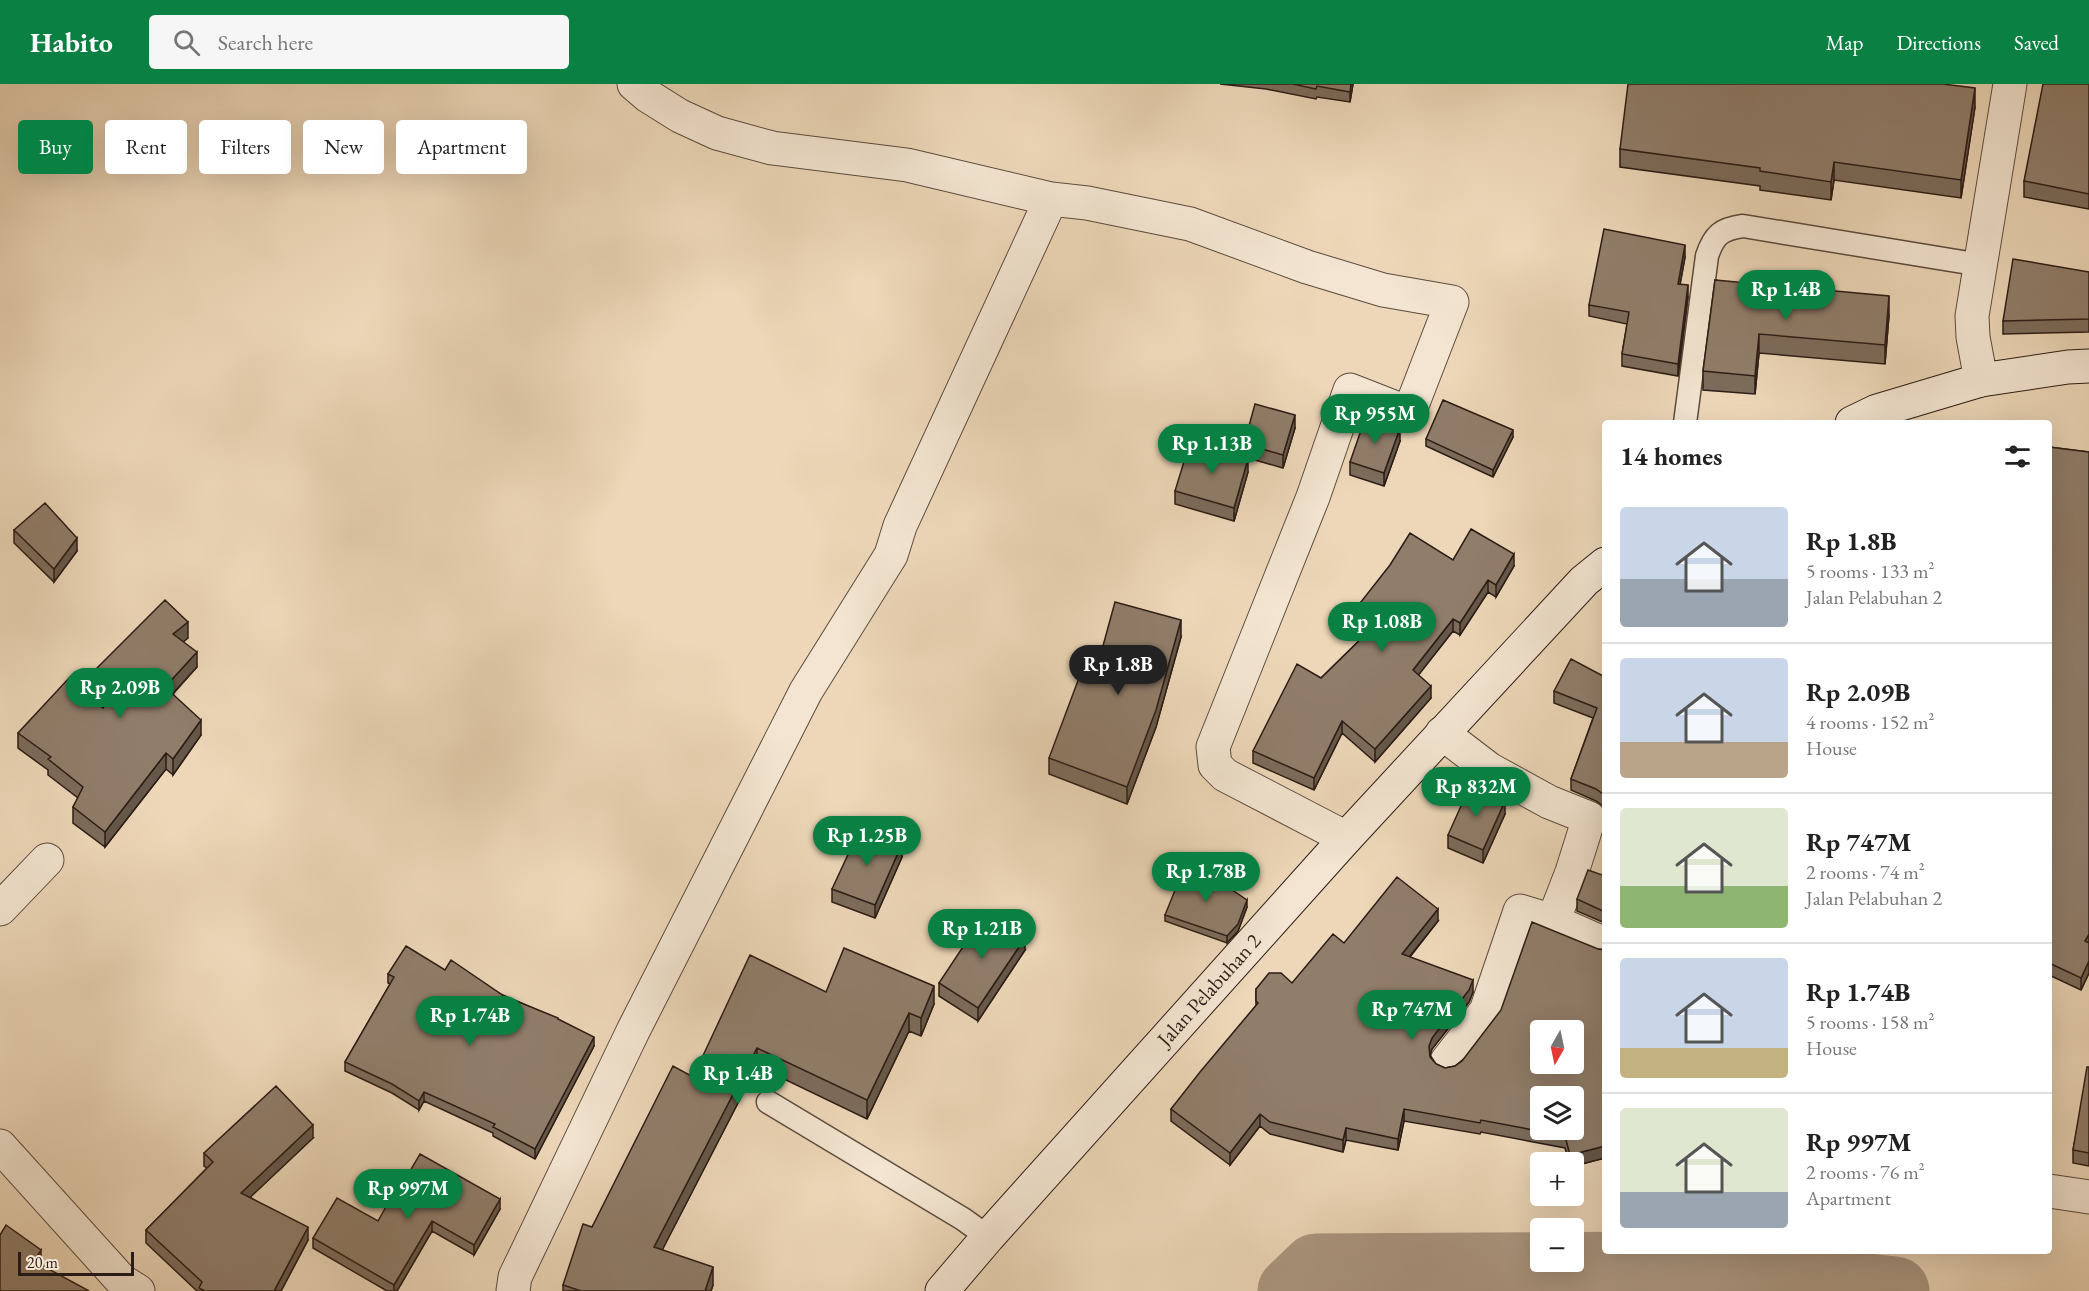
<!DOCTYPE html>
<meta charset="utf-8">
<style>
:root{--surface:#fff;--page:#f6f6f6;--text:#222;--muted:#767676;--line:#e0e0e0;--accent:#0b8043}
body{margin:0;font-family:"EB Garamond",serif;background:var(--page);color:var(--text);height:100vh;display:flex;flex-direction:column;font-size:22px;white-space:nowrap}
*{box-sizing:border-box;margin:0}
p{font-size:20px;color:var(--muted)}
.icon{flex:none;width:33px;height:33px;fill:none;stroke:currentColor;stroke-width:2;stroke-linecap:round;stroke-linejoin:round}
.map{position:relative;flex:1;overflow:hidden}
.panel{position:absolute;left:1602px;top:336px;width:450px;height:834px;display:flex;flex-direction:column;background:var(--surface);border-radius:6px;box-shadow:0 6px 24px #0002}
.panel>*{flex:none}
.top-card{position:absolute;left:18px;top:36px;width:570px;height:54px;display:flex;gap:12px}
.needle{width:39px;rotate:189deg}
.controls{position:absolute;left:1530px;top:936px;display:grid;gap:12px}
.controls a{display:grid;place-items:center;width:54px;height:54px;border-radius:6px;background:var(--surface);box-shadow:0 6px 24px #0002;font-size:30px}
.scale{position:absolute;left:18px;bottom:15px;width:116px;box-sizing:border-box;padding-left:6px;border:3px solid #2c1c16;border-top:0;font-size:16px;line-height:21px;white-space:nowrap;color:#2c1c16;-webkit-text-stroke:4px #f3e5d1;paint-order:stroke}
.price{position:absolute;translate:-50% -51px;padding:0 14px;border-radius:21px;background:var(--accent);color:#fff;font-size:20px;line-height:39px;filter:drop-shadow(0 2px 3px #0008)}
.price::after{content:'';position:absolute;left:50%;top:36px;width:18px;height:14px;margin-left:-9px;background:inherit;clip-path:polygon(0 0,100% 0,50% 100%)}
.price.active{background:#222;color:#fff}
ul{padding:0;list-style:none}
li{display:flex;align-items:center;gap:18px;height:150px;padding:0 18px}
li+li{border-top:2px solid var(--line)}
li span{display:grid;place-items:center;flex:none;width:168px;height:120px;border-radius:6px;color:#555}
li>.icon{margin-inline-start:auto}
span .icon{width:72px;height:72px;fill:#fffc;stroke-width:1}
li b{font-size:26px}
h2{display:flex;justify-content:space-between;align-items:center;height:72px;padding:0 18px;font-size:26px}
.chip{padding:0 21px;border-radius:6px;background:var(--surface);box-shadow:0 6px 24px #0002;font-size:21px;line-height:54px}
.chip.active{background:var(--accent);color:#fff}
header{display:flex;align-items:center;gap:36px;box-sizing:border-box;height:84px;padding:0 30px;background:var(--accent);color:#fff}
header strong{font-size:28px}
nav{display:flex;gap:33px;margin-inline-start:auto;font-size:21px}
.search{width:420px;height:54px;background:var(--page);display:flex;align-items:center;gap:15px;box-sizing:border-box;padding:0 21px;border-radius:6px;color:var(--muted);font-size:22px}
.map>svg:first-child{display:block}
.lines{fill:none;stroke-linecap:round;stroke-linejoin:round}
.river{stroke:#ab9781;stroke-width:69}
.lane-casing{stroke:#5c4b3e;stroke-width:25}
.street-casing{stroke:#5c4b3e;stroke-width:35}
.secondary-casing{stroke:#2c1c16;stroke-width:35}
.lane{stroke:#f3e5d1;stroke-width:22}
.street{stroke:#f3e5d1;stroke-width:33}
.secondary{stroke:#f3e5d1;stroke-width:33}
.wall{fill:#7c6c5b;stroke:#2c1c16;stroke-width:1.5}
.shaded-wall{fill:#65584a;stroke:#2c1c16;stroke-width:1.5}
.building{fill:#907d6a;stroke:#2c1c16;stroke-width:1.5;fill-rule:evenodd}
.labels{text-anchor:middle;stroke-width:5;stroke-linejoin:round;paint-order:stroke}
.street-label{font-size:21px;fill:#2c1c16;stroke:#f3e5d1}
</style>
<header>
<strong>Habito</strong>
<div class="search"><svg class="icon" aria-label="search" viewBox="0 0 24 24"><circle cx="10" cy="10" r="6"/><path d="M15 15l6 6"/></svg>Search here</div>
<nav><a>Map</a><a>Directions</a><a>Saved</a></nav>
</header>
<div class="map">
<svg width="2089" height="1207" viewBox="0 0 2089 1207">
<rect width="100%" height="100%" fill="#edd7b8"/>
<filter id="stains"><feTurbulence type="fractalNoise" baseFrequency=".00333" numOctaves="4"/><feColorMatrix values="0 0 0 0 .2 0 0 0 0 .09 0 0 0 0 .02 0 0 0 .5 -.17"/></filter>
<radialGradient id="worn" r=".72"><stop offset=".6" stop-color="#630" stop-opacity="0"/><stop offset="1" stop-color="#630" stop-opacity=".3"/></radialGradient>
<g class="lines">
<!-- river -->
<path class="river" d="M1292,1207L1316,1184L1670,1182L1895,1207"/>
<defs>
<path id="lane" d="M1685,339L1707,172C1714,151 1721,145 1743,142L1981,181
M768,1018L963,1135L988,1153"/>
<path id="street" d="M634,0L648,12L680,32L717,49L772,64L907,81L1051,115L1087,119L1190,140L1307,183L1383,206L1452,218L1409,329L1350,306L1313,413L1213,663L1215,681L1225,691L1346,754
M1981,296L1973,253L1972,232L2010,0
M1442,649L1489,685L1549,718L1589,734L1572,788L1553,837
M0,825L47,776
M1447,977L1486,927L1520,827L1553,837L1605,860
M0,1062L122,1197L138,1207
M2049,1107L2089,1113
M513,1207L515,1193L633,947L806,607L891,471L900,442L1051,115"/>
<path id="secondary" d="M1852,339L1877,327L1981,296L2068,283L2089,282
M942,1207L988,1153L1346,754L1584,497L1605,480"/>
</defs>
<!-- lane casing -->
<use href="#lane" class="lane-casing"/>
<!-- street casing -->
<use href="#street" class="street-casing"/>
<!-- secondary casing -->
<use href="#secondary" class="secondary-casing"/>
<!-- lane -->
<use href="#lane" class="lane"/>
<!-- street -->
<use href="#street" class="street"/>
<!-- secondary -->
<use href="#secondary" class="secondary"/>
</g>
<!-- wall -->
<path class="wall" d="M1220,0H1353L1350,18L1317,13L1316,15L1266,5Z
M2089,0V125L2024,113V97Z
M1975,23L1961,114L1834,96L1831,116L1760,106V102L1620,83V65Z
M1685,173L1680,200L1688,213L1678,292L1622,282V270L1627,240L1589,232V221Z
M2089,188V248L2003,250V237Z
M1715,196L1889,231L1885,280L1759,269L1755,310L1703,306V287Z
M1295,344L1283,384L1244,373V360Z
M1513,353L1493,393L1426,362V355Z
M1400,357L1384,402L1350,391V378Z
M2049,363L2089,368V889L2081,906L2049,891Z
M1248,388L1234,437L1175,420V407Z
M14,446L77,467L54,498L14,459Z
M1453,476L1514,482L1496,513L1488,508L1460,551L1453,547L1418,591L1431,614L1375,678L1342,649L1314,706L1253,679V667L1321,594L1366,550L1353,540V528Z
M1181,553L1156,643L1127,720L1049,690V674Z
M188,554L183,558L197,583L173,610L201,651L173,691L166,685L105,763L73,739V723L78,714L48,691V686L18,664V649L103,624L107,618L94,602V587Z
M1605,593V714L1603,722L1596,717L1571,706V695L1593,634L1554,619V607Z
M1505,730L1483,779L1448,764V751Z
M902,773L875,834L832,818V805Z
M1605,792V839L1577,827V815Z
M1247,823L1238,847L1227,859L1165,837V831Z
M1438,837L1410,873L1473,908L1469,918L1432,965L1430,971L1436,980L1445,984L1455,982L1598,865L1605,866V1074L1574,1082V1078H1569L1565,1064L1481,1048L1480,1050L1404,1037L1398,1066L1346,1056L1343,1068L1270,1050L1260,1042L1230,1081L1171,1037V1025L1256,922V905L1292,899L1344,859Z
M1025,866L978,937L939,912V899Z
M445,886L558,935L594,962L535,1075L493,1052V1049L424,1017L419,1026L392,1009L345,987V978L390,900L388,899V890Z
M826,908L934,920L921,952L909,947L867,1035L757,982L662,1166L713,1201L711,1207H563V1201L592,1143L693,993Z
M2089,983V1082L2073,1079V1066Z
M313,1054L250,1113L308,1156L281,1207H197L146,1159V1146L207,1084L204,1082V1069Z
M389,1123L500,1125L474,1171L432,1147L397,1207H387L313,1164V1154L378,1137Z"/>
<!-- shaded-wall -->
<path class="shaded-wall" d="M1351,0H1353L1350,18V8Z
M1975,4V23L1961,114V96Z
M1834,78V96L1831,116V98Z
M1685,161V173L1678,212V200Z
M1688,201V213L1678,292V280Z
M1889,212V231L1885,280V261Z
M1759,250V269L1755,310V292Z
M1295,331V344L1283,384V371Z
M1400,344V357L1384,402V389Z
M1513,346V353L1493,393V386Z
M1248,375V388L1234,437V424Z
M77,454V467L54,498V485Z
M1514,470V482L1496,513V501Z
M1488,496V508L1460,551V539Z
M1453,535V547L1413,598V586Z
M1181,536V553L1156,643L1127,720V703Z
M188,538V554L173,566V550Z
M197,568V583L165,618V603Z
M130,585L108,618V603Z
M1431,602V614L1375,678V665Z
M201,636V651L173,691V675Z
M1342,637V649L1314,706V694Z
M166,669V685L105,763V748Z
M1605,702V714L1603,722V710Z
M1505,717V730L1483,779V766Z
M902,760V773L875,834V821Z
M1247,816V823L1238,847L1227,859V852Z
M1438,825V837L1402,882V870Z
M2089,850V862L2085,857Z
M1025,854V866L978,937V924Z
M2089,877V889L2081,906V894Z
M1473,896V908L1469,918L1432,965L1429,974V962L1432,954Z
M934,902V920L921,952V934Z
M909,929V947L867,1035V1016Z
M594,953V962L535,1075V1065Z
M757,964V982L654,1182V1163Z
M424,1008V1017L419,1026V1017Z
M1404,1025V1037L1398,1066V1055Z
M1260,1030V1042L1230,1081V1069Z
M313,1041V1054L241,1122V1109Z
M1346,1044V1056L1343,1068V1056Z
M1605,1062V1074L1574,1082V1078H1570V1071Z
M500,1115V1125L474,1171V1161Z
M432,1137V1147L397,1207H394V1201Z
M308,1143V1156L281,1207H274Z
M41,1166V1179L34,1190V1177Z
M713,1183V1201L711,1207H705Z"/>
<!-- building -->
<path class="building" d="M1293,0H1351L1350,8L1317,2L1316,5Z
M1628,0H1943L1975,4L1961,96L1834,78L1831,98L1760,87V84L1620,65Z
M2043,0H2089V110L2024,97Z
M1604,145L1685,161L1678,200L1688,201L1678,280L1622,270L1629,228L1589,221Z
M2013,175L2089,188V235L2003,237Z
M1715,196L1889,212L1885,261L1759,250L1755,292L1703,287Z
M1443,316L1513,346L1493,386L1426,355Z
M1255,320L1295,331L1283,371L1244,360Z
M1366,332L1400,344L1384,389L1350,378Z
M1190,358L1248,375L1234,424L1175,407Z
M2049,363L2089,368V850L2085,857L2089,859V877L2081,894L2049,879Z
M45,419L77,454L54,485L14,446Z
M1471,445L1514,470L1496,501L1488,496L1460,539L1453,535L1413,586L1431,602L1375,665L1342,637L1314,694L1253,667L1297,580L1321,594L1373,543L1353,528L1390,481L1410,449L1453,476Z
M165,516L188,538L173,550L197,568L165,603L201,636L173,675L166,669L105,748L73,723L83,703L48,675L51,673L18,649L70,593L103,624L130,585L108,603L94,587Z
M1115,518L1181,536L1156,626L1127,703L1049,674L1082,586L1095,591Z
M1571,575L1605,593V702L1603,710L1596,705L1571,695L1597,624L1554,607Z
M1470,702L1505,717L1483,766L1448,751Z
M859,747L902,760L875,821L832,805Z
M1184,784L1207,789L1247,816L1238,840L1227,852L1165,831Z
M1588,786L1605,792V828L1577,815Z
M1397,793L1438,825L1402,870L1473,896L1469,906L1432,954L1429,962L1430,973L1436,980L1445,984L1455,982L1462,977L1501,926L1532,838L1598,865L1605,866V1062L1570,1071L1565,1052L1481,1036L1480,1039L1404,1025L1398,1055L1346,1044L1343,1056L1270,1038L1260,1030L1230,1069L1171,1025L1200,988L1258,919L1256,917V905L1269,889H1281L1292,899L1333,850L1344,859ZM1540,946H1574V980H1540ZM1540,1012H1574V1046H1540Z
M986,828L1025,854L978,924L939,899Z
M406,862L445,886L451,876L504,912L558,934V935L594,953L535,1065L493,1043L495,1040L424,1008L419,1017L392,1000L345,978L394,893L388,890Z
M844,864L934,902L921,934L909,929L867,1016L757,964L654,1163L713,1183L705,1207H581L563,1201L583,1140L592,1143L673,982L693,993L750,871L826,908Z
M2087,983H2089V1069L2073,1066Z
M276,1002L313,1041L241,1109L308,1143L274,1207H205L199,1204L202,1198L146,1146L213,1078L204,1069Z
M420,1070L500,1115L474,1161L432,1137L394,1201L313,1154L337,1114L378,1137L387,1121L389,1123Z
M6,1141L41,1166L34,1177L89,1207H0V1151Z"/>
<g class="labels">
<!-- street labels -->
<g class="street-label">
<text transform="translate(1209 906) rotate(-48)" y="7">Jalan Pelabuhan 2</text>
</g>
</g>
<rect width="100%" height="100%" filter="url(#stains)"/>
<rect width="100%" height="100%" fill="url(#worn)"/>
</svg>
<div class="controls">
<a><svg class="needle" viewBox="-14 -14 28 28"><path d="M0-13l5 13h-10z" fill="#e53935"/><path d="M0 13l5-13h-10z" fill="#767676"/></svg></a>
<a><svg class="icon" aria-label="layers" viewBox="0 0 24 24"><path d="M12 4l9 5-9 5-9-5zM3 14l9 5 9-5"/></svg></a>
<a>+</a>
<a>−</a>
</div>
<div class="scale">20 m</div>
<b class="price" style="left:1786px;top:237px">Rp 1.4B</b>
<b class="price" style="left:1375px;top:361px">Rp 955M</b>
<b class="price" style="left:1212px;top:391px">Rp 1.13B</b>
<b class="price" style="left:1382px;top:569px">Rp 1.08B</b>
<b class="price active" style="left:1118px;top:612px">Rp 1.8B</b>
<b class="price" style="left:120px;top:635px">Rp 2.09B</b>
<b class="price" style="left:1476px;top:734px">Rp 832M</b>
<b class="price" style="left:867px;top:783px">Rp 1.25B</b>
<b class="price" style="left:1206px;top:819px">Rp 1.78B</b>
<b class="price" style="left:982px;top:876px">Rp 1.21B</b>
<b class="price" style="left:1412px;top:957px">Rp 747M</b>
<b class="price" style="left:470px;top:963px">Rp 1.74B</b>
<b class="price" style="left:738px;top:1021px">Rp 1.4B</b>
<b class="price" style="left:408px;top:1136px">Rp 997M</b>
<div class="top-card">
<a class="chip active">Buy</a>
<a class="chip">Rent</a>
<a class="chip">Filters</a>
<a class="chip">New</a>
<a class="chip">Apartment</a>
</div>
<section class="panel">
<h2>14 homes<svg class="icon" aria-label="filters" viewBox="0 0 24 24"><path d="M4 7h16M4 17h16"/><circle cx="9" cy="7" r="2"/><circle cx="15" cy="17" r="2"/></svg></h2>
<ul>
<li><span style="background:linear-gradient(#c9d6e8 60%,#9aa5b1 0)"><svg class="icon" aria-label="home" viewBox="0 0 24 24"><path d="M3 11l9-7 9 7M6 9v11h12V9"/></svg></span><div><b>Rp 1.8B</b><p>5 rooms · 133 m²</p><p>Jalan Pelabuhan 2</p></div></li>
<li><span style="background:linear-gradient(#c9d6e8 70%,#b9a48a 0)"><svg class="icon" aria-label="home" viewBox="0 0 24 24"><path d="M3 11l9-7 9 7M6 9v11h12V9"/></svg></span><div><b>Rp 2.09B</b><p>4 rooms · 152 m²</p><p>House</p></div></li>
<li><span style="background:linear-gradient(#dfe7d0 65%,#8fb573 0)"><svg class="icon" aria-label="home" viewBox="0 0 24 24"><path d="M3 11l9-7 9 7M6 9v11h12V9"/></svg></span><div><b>Rp 747M</b><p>2 rooms · 74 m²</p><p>Jalan Pelabuhan 2</p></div></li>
<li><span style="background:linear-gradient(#c9d6e8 75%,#c2b280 0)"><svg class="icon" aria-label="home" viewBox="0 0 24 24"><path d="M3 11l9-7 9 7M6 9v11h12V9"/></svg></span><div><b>Rp 1.74B</b><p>5 rooms · 158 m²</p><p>House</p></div></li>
<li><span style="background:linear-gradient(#dfe7d0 70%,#9aa5b1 0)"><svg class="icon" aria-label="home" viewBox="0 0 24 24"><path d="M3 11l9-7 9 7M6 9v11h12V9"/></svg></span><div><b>Rp 997M</b><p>2 rooms · 76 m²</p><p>Apartment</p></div></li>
</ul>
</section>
</div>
